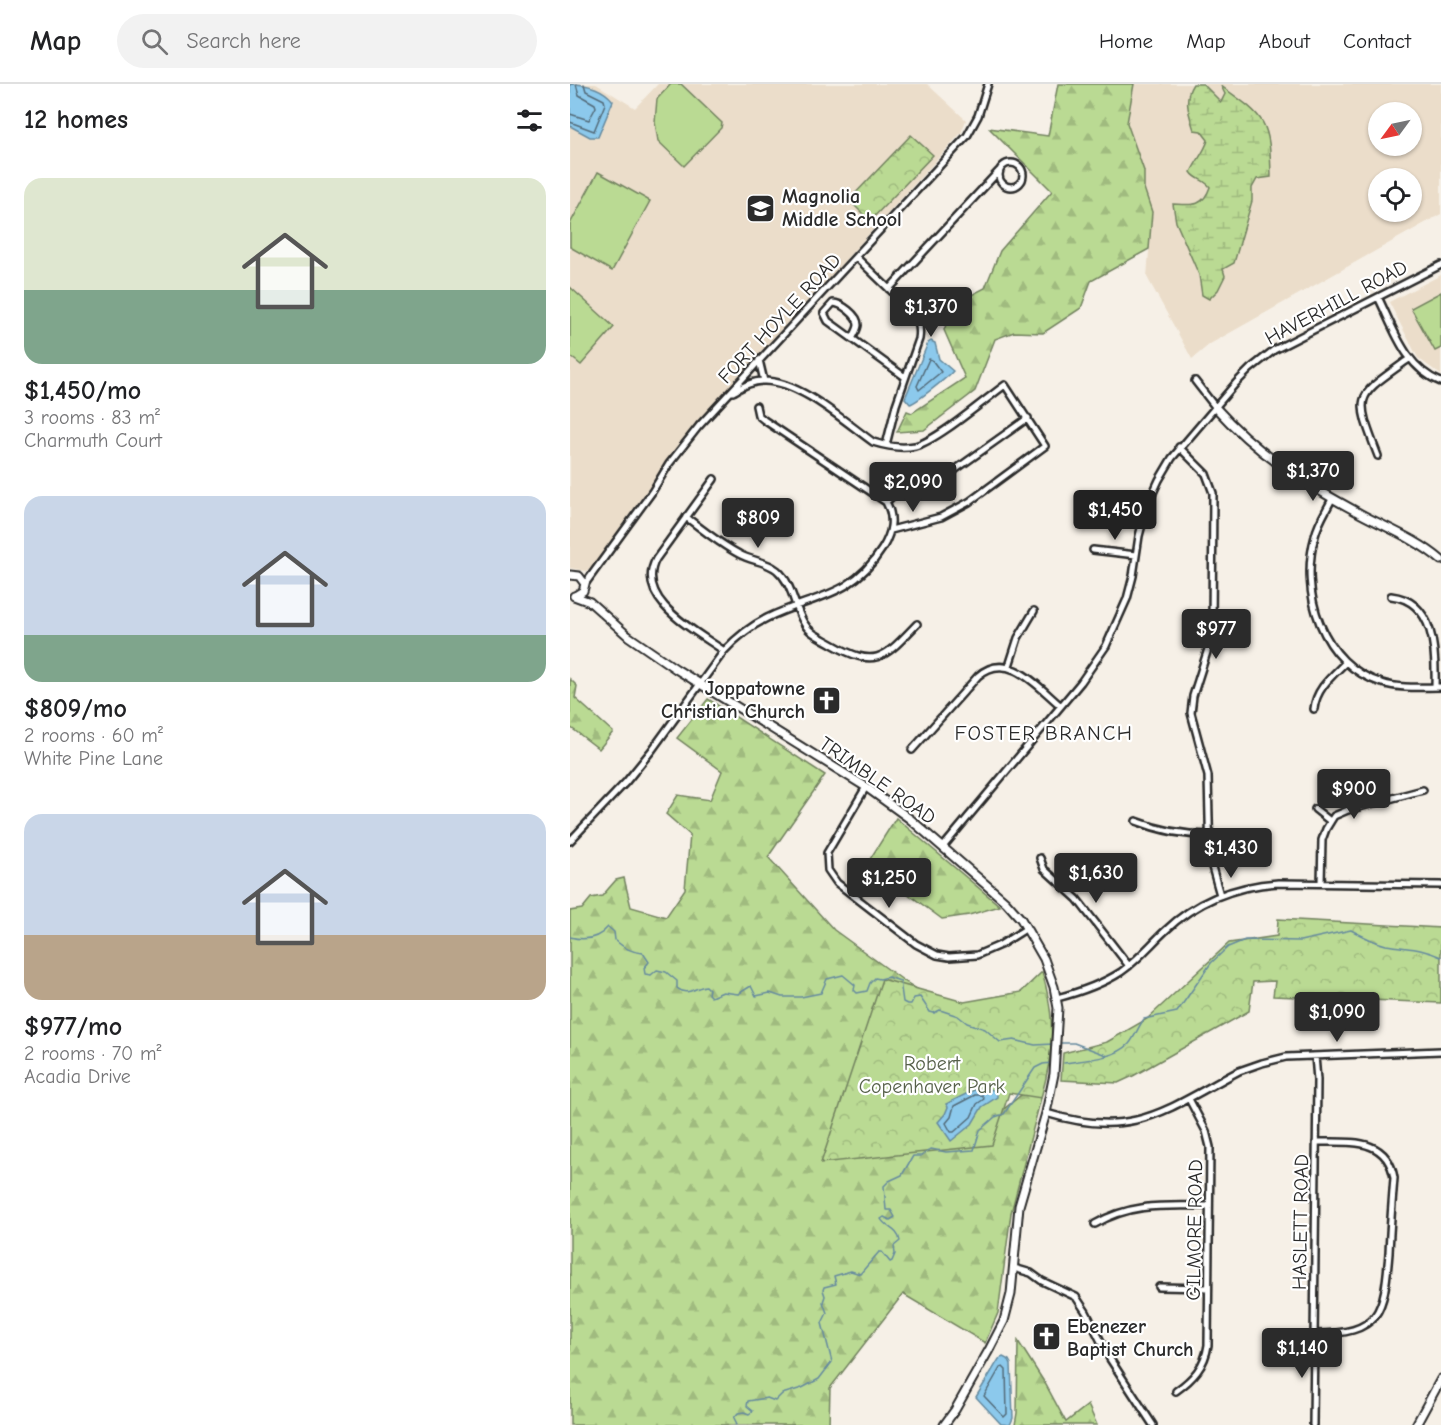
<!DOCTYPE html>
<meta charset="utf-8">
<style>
:root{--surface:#fff;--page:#f2f2f2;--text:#202124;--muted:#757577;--line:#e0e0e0;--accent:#2b2b2b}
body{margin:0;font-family:"Comic Neue",sans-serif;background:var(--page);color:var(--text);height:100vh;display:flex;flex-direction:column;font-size:22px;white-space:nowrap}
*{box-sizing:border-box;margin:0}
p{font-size:20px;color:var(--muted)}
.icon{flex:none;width:33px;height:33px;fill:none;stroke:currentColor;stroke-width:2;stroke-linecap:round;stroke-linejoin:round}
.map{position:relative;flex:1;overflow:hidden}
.side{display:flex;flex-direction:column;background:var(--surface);width:570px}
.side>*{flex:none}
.needle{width:39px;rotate:237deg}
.buttons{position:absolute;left:798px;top:18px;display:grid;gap:12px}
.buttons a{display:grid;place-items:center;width:54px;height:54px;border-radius:50%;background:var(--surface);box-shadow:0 2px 4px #0004;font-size:30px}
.price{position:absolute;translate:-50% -51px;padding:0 14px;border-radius:6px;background:var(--accent);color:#fff;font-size:20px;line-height:39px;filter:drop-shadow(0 2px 3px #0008)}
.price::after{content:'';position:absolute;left:50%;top:36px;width:18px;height:14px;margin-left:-9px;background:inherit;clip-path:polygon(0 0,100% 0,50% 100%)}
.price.selected{background:#222;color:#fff}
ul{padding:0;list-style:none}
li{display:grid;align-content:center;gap:12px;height:318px;padding:0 24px}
li span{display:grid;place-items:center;height:186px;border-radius:18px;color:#555}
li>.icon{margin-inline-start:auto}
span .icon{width:108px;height:108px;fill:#fffc;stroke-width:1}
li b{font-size:26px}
h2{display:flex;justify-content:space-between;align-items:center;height:72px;padding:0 24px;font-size:26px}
header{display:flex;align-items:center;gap:36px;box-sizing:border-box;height:84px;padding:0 30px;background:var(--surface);border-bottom:2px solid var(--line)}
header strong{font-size:28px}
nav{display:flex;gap:33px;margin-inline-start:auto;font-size:21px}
.search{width:420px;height:54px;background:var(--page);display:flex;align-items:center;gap:15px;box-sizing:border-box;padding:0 21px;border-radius:33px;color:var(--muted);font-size:22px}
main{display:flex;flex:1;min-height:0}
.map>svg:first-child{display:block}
.built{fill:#ebddca;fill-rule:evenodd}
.grass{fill:#bada93;stroke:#72825f;stroke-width:1.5}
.forest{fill:url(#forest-firs);stroke:#72825f;stroke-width:1.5}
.wetland{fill:url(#wetland-marsh);stroke:#72825f;stroke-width:1.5}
.park{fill:url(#park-crowns);stroke:#72825f;stroke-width:1.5}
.water{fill:#8cc9ec;stroke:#658a9f;stroke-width:1.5}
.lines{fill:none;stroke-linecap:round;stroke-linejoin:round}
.shore{stroke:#526a78;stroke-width:1.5}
.stream{stroke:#658a9f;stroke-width:1.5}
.minor-casing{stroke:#2b2b2b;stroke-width:10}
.tertiary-casing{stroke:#2b2b2b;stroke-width:11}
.minor{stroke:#fff;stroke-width:5}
.tertiary{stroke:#fff;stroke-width:7}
.labels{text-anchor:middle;stroke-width:4.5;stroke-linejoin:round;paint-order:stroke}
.poi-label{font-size:20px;font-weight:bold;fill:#2b2b2b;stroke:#fff;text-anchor:start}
.street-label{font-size:20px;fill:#2b2b2b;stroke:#fff}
.park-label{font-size:20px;fill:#56604a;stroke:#fff}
.neighbourhood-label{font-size:21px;letter-spacing:1.5px;fill:#2b2b2b;stroke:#fff}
</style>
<header>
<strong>Map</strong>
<div class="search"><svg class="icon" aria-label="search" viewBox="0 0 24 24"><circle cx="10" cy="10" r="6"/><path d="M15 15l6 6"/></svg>Search here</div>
<nav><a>Home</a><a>Map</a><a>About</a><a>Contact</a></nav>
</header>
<main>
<section class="side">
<h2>12 homes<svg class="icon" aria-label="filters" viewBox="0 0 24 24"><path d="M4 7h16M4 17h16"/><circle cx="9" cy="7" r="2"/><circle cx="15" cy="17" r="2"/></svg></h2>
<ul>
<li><span style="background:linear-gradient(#dfe7d0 60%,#7fa58c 0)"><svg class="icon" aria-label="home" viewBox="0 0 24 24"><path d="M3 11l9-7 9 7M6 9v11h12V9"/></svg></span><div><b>$1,450/mo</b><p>3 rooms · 83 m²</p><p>Charmuth Court</p></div></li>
<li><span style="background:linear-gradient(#c9d6e8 75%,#7fa58c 0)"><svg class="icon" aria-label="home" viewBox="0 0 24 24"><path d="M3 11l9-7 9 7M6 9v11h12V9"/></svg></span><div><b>$809/mo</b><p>2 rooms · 60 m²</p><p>White Pine Lane</p></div></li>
<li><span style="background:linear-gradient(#c9d6e8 65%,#b9a48a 0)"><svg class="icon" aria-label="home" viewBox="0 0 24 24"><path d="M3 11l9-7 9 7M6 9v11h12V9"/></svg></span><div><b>$977/mo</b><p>2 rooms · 70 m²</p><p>Acadia Drive</p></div></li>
</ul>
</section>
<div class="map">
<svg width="871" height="1341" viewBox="0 0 871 1341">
<defs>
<pattern id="forest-firs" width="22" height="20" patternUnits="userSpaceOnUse" patternTransform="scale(1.5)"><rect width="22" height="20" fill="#bada93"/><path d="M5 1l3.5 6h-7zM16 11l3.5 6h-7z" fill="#a0bb7f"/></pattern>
<pattern id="wetland-marsh" width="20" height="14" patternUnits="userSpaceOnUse" patternTransform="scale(1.5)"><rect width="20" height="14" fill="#bada93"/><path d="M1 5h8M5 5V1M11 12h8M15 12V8" fill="none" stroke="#a0bb7f"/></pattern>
<pattern id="park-crowns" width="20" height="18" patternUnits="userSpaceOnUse" patternTransform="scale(1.5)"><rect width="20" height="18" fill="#bada93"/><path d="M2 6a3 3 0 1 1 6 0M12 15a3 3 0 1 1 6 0" fill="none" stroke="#a0bb7f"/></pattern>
</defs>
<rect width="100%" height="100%" fill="#f6f0e7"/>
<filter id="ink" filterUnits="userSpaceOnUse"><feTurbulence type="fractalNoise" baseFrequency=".0167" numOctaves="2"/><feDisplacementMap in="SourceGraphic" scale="12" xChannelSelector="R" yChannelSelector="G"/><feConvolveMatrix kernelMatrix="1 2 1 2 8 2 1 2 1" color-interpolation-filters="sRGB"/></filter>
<g filter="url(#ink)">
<!-- built -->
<path class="built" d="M0,0H26L65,24L88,0H357L396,36L391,49L125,341L22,483L16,487L0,484Z
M564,0H871V130L640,260L622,275L577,193L582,128L574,104V87L557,39ZM808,28H842V62H808ZM808,94H842V128H808Z
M871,191V291L848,274L819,218Z"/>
<!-- grass -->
<path class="grass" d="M101,0H111L152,39L151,44L114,82L88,57L85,38L87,15Z
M28,88L80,117L42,187L0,163V140Z
M0,203L44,243L11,281L0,272Z
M871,208V264L865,267L841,224Z"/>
<!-- forest -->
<path class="forest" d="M488,0H564L557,39L574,87V104L582,128L579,165L521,197L511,224L473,249L444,248L425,255L405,307L354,346L327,348L337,327L342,329L395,294L374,246L384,220L415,204L430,167L482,107L419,44L478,52Z
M0,595L7,602L5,614L43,648L29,665L0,643Z
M138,615L255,691L198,773L264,846L337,899L404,940L376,1055L390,1065L420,1036L465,1000L471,1014L441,1129L428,1229L415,1259L333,1210L260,1304L259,1341H0V827L12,825L21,814L32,812L46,796L54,794L61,823L96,833L115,805L120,751L96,730L108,711L140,716L152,687L107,654Z
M326,734L430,822L399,831L372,835L303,784L300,775Z
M448,1257L476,1301L496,1338L518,1321L527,1341H445L447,1329Z"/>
<!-- wetland -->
<path class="wetland" d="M623,0H633L651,18L655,10L651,2C696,34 700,36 701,93L687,95L682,104V117L664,179L653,185L655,192L648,206L639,215L632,211L629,191L606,138L603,120C621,121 633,124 640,103C634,95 626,96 621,88C626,77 635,67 638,56L631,47L624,46C619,30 613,15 623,0Z"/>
<!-- park -->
<path class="park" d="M341,51L363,71L300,137L279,116Z
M708,835L871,844V919L703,912L705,897L683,898L679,927L563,992L548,999L491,996L493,969L537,958L577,935L659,859L707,852Z
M472,888C486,935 484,967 471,1014L439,1009L422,1061L251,1079L312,895L394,918L451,908Z"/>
<!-- water -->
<path class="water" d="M0,0C15,0 33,4 43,17L28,53H20L0,42Z
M361,257L365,259L369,275L383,287C380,291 346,319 340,320L335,314L358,259Z
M415,1004L427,1007V1013L412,1023L402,1040L381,1057L368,1038L375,1030L378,1023L376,1020L404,1006Z
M433,1273L439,1276L441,1280L443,1334L440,1341L431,1340L406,1313L429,1275Z"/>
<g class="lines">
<!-- shore -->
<path class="shore" d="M0,30L19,36L26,23L25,20L9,11L6,0
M0,38L24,47L35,20L34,16L16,7L14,0
M359,275L362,276L371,288L349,306L347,302Z
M405,1011H412L414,1015L407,1020L401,1033L384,1048H381L376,1039L381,1033L384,1022Z
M433,1283L436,1286L437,1330L434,1333L414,1312L430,1284Z"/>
<!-- stream -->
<path class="stream" d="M0,853C15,857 28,855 38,843L44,848L45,856C54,864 61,868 73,869L79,878L74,884L75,890L81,891L87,886L96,888L107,897V904C118,913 125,903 136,902L139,905L138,910L141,913L153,908L168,910L181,902L186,912L200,909L212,913H231L251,909L257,895L273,891L285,901L284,906L287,909L297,907L300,899L305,894L310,895L318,893L330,897L333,918L337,920H341L344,914L350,913L360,928L364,929L370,926L388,932L397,939L415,945L430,958L444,956L465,961L483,960
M488,959H504L536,971
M494,979C512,976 545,975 559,960C565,953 568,943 574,935L607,928L641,879L658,863L675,856L730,857L781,846C792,852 804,858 816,861C838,865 849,863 871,873
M165,1341L167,1340L164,1334L168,1329L174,1328L179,1330L183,1327L177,1322L178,1317L197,1314L205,1317L212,1310L232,1304L249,1295L262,1278L252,1239L257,1229L253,1218L255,1212L253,1206L254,1203L266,1200L264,1192L281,1187L290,1190L309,1168H312L320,1178L322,1177L325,1170L324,1162L330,1157C328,1145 316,1144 311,1135L314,1133L320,1136L325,1133L321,1126H316L314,1102L319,1097L332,1091L343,1072H351L361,1065L376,1068L404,1066L410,1046L425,1033L434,1030L465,984L473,980L481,979"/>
<defs>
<path id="minor" d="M429 91a12 12 0 1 1 24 0a12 12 0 1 1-24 0Z
M286,173L340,225C348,235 351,243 349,255L326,321L316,361
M319,205L429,87
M808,213C824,245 835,284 871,298
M282,255C284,251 288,245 288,241C288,231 271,219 263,219L254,229L258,237L335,293
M189,276L194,297
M625,297L646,324
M163,308C172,303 182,297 193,297C229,296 275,338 303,358C316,362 331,365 345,362C368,356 413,317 435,301L475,362L399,418L371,433L321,446
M186,322L188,331L194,336L316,418L329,406L363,398L375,393L458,334
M609,363L636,390L643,409L642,543L638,565L623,612L621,629L638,692L640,776L650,811
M808,372C784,309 785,314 839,275
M144,395L86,475C64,516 126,547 154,567
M762,415C756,427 748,439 745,452C729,508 752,581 812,599C830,605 852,603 871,603
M116,433C133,446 150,460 169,470C181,477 196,477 207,486C223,500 223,521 234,539C240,550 252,554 262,560C307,586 315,573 347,540
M523,466L566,471
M15,500L82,408L99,380L129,342L397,52L408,32L418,0
M821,512C865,517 866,568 865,603
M439,582L448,554L464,527
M744,625C746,605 761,593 775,579
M342,666L408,592C438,565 468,603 491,622
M296,703L257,769L258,786L267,799L346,860L367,871L379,873L407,871L430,861L457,844
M745,725L760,737
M566,737C591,747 612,751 639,751
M0,757L56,698L82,666L154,567C166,554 181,542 197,534C244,511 281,514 312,465C322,449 325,434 316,418
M373,763L511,598L536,562L557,515L563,492L569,452L577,422L589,396L602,374L666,299L680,285L704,266L871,181
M470,774L474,785L507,815L559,882
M751,799L752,756L756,745L764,732L778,726L853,706
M487,914C510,908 531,901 551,888C568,876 580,861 595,847C626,817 665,802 708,799L871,801
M669,987L692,979L716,973L871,967
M476,1029C564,1056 595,1026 669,987
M525,1140C563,1118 597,1122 639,1122
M444,1184L461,1189L472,1197L506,1213L516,1228L540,1275L583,1341
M589,1203L638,1204
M744,1250C811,1250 814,1229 819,1169C820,1144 822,1119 824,1094C817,1052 779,1059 746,1058
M606,1307C623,1295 635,1282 638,1261L640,1063L636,1047L619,1015
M743,1341L747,996L745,972"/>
<path id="tertiary" d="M646,324C687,370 737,401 791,430C817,444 848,456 871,476
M0,491L9,492L15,500L13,507L5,512
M4,512L20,518L58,552L106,585L296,703L340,735L436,818L451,835L474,875L484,903L488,924L484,990L476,1029L449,1122L441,1210L434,1237L419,1266L385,1326L374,1341
M846,1341L871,1295"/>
</defs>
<!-- minor casing -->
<use href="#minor" class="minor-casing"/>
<!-- tertiary casing -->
<use href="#tertiary" class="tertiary-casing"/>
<!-- minor -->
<use href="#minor" class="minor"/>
<!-- tertiary -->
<use href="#tertiary" class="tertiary"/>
</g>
</g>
<!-- icons -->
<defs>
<symbol id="school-square" viewBox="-11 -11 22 22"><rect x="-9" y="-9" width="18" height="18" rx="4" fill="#2b2b2b" stroke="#fff"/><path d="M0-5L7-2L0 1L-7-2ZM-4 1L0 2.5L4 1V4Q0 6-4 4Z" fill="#fff"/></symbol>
<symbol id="church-square" viewBox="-11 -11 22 22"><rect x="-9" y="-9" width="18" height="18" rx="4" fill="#2b2b2b" stroke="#fff"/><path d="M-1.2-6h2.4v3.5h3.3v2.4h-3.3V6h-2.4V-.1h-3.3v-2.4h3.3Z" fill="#fff"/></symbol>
</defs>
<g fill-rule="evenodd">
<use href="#school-square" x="174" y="108" width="33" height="33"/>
<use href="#church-square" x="240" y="600" width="33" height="33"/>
<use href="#church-square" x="460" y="1236" width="33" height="33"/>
</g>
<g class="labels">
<!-- poi labels -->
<g class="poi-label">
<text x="212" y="119">Magnolia<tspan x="212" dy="23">Middle School</tspan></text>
<text x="235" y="611" text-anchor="end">Joppatowne<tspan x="235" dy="23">Christian Church</tspan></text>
<text x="497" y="1249">Ebenezer<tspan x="497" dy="23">Baptist Church</tspan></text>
</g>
<!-- street labels -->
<g class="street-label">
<text transform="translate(766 218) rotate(-28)" y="7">HAVERHILL ROAD</text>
<text transform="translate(209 234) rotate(-47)" y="7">FORT HOYLE ROAD</text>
<text transform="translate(308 696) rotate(35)" y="7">TRIMBLE ROAD</text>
<text transform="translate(730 1138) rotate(-89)" y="7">HASLETT ROAD</text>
<text transform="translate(624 1146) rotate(-89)" y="7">GILMORE ROAD</text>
</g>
<!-- park labels -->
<g class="park-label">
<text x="362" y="986">Robert<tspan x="362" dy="23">Copenhaver Park</tspan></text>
</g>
<!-- neighbourhood labels -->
<g class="neighbourhood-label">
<text x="474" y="656">FOSTER BRANCH</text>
</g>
</g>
</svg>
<div class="buttons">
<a><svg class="needle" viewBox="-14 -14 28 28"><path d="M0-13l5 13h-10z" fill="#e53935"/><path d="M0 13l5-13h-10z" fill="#757577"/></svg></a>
<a><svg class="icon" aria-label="locate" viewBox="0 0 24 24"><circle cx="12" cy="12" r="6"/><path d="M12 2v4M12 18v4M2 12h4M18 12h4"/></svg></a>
</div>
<b class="price" style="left:361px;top:254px">$1,370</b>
<b class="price" style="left:743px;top:418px">$1,370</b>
<b class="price" style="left:343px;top:429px">$2,090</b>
<b class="price selected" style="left:545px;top:457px">$1,450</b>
<b class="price" style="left:188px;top:465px">$809</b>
<b class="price" style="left:646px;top:576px">$977</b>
<b class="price" style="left:784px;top:736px">$900</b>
<b class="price" style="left:661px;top:795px">$1,430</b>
<b class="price" style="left:526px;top:820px">$1,630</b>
<b class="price" style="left:319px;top:825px">$1,250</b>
<b class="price" style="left:767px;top:959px">$1,090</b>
<b class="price" style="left:732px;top:1295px">$1,140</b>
</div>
</main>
